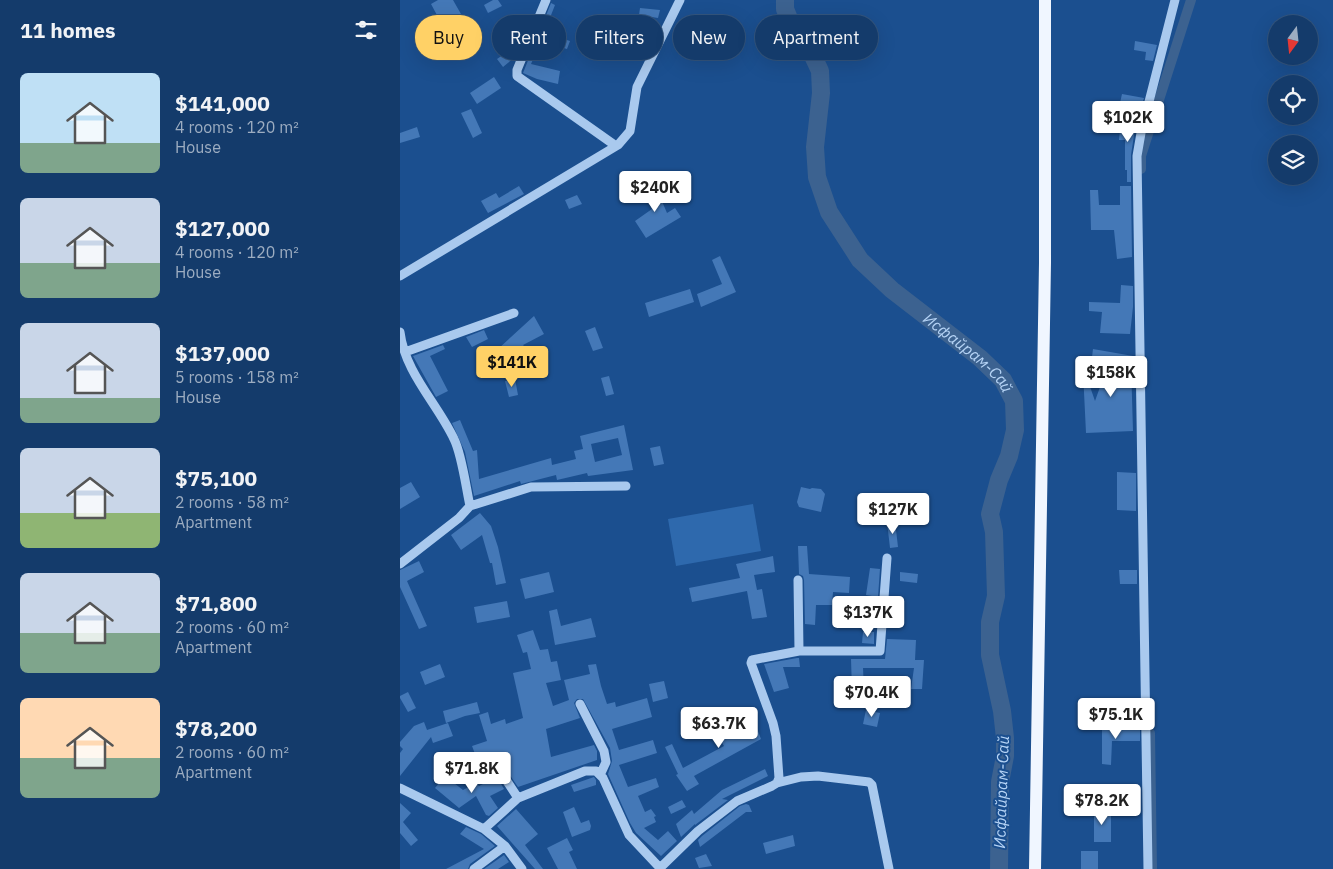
<!DOCTYPE html>
<meta charset="utf-8">
<style>
:root{--surface:#143b6b;--page:#1d4271;--text:#f1f3f6;--muted:#9dadc1;--line:#33557e;--accent:#ffd166}
body{margin:0;font-family:"IBM Plex Sans",sans-serif;background:var(--page);color:var(--text);height:100vh;display:flex;flex-direction:column;font-size:19px;white-space:nowrap}
*{box-sizing:border-box;margin:0}
p{font-size:16px;color:var(--muted)}
.icon{flex:none;width:28px;height:28px;fill:none;stroke:currentColor;stroke-width:2;stroke-linecap:round;stroke-linejoin:round}
.map{position:relative;flex:1;overflow:hidden}
.panel{display:flex;flex-direction:column;background:var(--surface);width:400px}
.panel>*{flex:none}
.hud{position:absolute;left:15px;top:15px;width:475px;height:45px;display:flex;gap:10px}
.needle{width:32px;rotate:195deg}
.controls{position:absolute;left:868px;top:15px;display:grid;gap:10px}
.controls a{display:grid;place-items:center;width:50px;height:50px;border-radius:50%;background:var(--surface);box-shadow:0 5px 20px #0002,0 0 0 1px var(--line);font-size:25px}
.price{position:absolute;translate:-50% -42px;padding:0 11px;border-radius:5px;background:#fff;color:#222;font-size:16px;line-height:32px;filter:drop-shadow(0 1px 2px #0008)}
.price::after{content:'';position:absolute;left:50%;top:30px;width:15px;height:11px;margin-left:-8px;background:inherit;clip-path:polygon(0 0,100% 0,50% 100%)}
.price.active{background:var(--accent);color:#111}
ul{padding:0;list-style:none}
li{display:flex;align-items:center;gap:15px;height:125px;padding:0 20px}
li span{display:grid;place-items:center;flex:none;width:140px;height:100px;border-radius:8px;color:#555}
li>.icon{margin-inline-start:auto}
span .icon{width:60px;height:60px;fill:#fffc;stroke-width:1}
li b{font-size:21px}
h2{display:flex;justify-content:space-between;align-items:center;height:60px;padding:0 20px;font-size:21px}
.chip{padding:0 18px;border-radius:22px;background:var(--surface);box-shadow:0 5px 20px #0002,0 0 0 1px var(--line);font-size:18px;line-height:45px}
.chip.active{background:var(--accent);color:#111}
main{display:flex;flex:1;min-height:0}
.map>svg:first-child{display:block}
.green{fill:#2e69ad}
.lines{fill:none;stroke-linecap:round;stroke-linejoin:round}
.canal{stroke:#3c6290;stroke-width:10}
.river{stroke:#3c6290;stroke-width:18}
.building{fill:#4478b7;fill-rule:evenodd}
.minor{stroke:#a9c9ee;stroke-width:9}
.major{stroke:#f0f6ff;stroke-width:12}
.labels{text-anchor:middle;stroke-width:4;stroke-linejoin:round;paint-order:stroke}
.water-label{font-size:16px;font-style:italic;fill:#b5d3f5;stroke:#1b4f8f}
</style>
<main>
<section class="panel">
<h2>11 homes<svg class="icon" aria-label="filters" viewBox="0 0 24 24"><path d="M4 7h16M4 17h16"/><circle cx="9" cy="7" r="2"/><circle cx="15" cy="17" r="2"/></svg></h2>
<ul>
<li><span style="background:linear-gradient(#bfe0f5 70%,#7fa58c 0)"><svg class="icon" aria-label="home" viewBox="0 0 24 24"><path d="M3 11l9-7 9 7M6 9v11h12V9"/></svg></span><div><b>$141,000</b><p>4 rooms · 120 m²</p><p>House</p></div></li>
<li><span style="background:linear-gradient(#c9d6e8 65%,#7fa58c 0)"><svg class="icon" aria-label="home" viewBox="0 0 24 24"><path d="M3 11l9-7 9 7M6 9v11h12V9"/></svg></span><div><b>$127,000</b><p>4 rooms · 120 m²</p><p>House</p></div></li>
<li><span style="background:linear-gradient(#c9d6e8 75%,#7fa58c 0)"><svg class="icon" aria-label="home" viewBox="0 0 24 24"><path d="M3 11l9-7 9 7M6 9v11h12V9"/></svg></span><div><b>$137,000</b><p>5 rooms · 158 m²</p><p>House</p></div></li>
<li><span style="background:linear-gradient(#c9d6e8 65%,#8fb573 0)"><svg class="icon" aria-label="home" viewBox="0 0 24 24"><path d="M3 11l9-7 9 7M6 9v11h12V9"/></svg></span><div><b>$75,100</b><p>2 rooms · 58 m²</p><p>Apartment</p></div></li>
<li><span style="background:linear-gradient(#c9d6e8 60%,#7fa58c 0)"><svg class="icon" aria-label="home" viewBox="0 0 24 24"><path d="M3 11l9-7 9 7M6 9v11h12V9"/></svg></span><div><b>$71,800</b><p>2 rooms · 60 m²</p><p>Apartment</p></div></li>
<li><span style="background:linear-gradient(#ffd9b3 60%,#7fa58c 0)"><svg class="icon" aria-label="home" viewBox="0 0 24 24"><path d="M3 11l9-7 9 7M6 9v11h12V9"/></svg></span><div><b>$78,200</b><p>2 rooms · 60 m²</p><p>Apartment</p></div></li>
</ul>
</section>
<div class="map">
<svg width="933" height="869" viewBox="0 0 933 869">
<rect width="100%" height="100%" fill="#1b4f8f"/>
<!-- green -->
<path class="green" d="M353,504L361,551L276,566L268,519Z"/>
<g class="lines">
<!-- canal -->
<path class="canal" d="M741,169V156L791,0
M750,733L752,869"/>
<!-- river -->
<path class="river" id="s1" d="M385,0V9L394,31L413,56L420,71L421,93L415,147L417,177L429,212L460,260L492,290L580,358L603,380L614,401L615,430L609,456L599,480L590,514L594,532L596,596L590,622V655L602,711L605,738V756L600,782L599,869"/>
</g>
<!-- building -->
<path class="building" d="M38,0H53L65,21L46,32L31,4Z
M93,0H98L102,6L88,13L84,5Z
M151,3L155,5L144,33L170,41L167,49L141,41L131,64L160,71L158,84L137,79L123,73Z
M240,8L260,10L258,18L239,15Z
M117,40L121,45L115,57L103,67L97,59L110,50L107,46Z
M735,41L757,45L753,61L745,60L746,52L734,50Z
M223,43L243,48L240,60L220,55Z
M94,77L101,88L77,104L70,93Z
M722,94L744,98L740,111L733,110L734,105L720,103Z
M71,109L82,133L73,138L61,113Z
M721,120L736,122L731,155V182H727V170H725V140H719Z
M17,127L20,137L0,143V133Z
M247,179L258,192L267,213L275,208L281,217L246,238L235,221L252,209L248,200L252,198L241,185Z
M119,186L124,194L88,213L81,201L96,193L99,198Z
M720,186H731L732,257L717,259L714,230H691L690,190H698L699,205H720Z
M177,195L182,204L169,209L165,200Z
M320,256L336,292L301,307L297,294L322,284L312,260Z
M721,285L733,286V307L730,334L700,333L702,312L689,311V302L720,303Z
M290,289L294,302L249,317L245,303Z
M134,316L144,334L123,345L139,363L132,370L116,352L107,360L98,349Z
M195,327L203,348L193,351L185,331Z
M84,330L88,339L72,347L66,337Z
M43,345L45,349L30,356L48,391L36,397L13,356Z
M693,349L733,356L731,364L733,431L686,433L683,372H685L695,401L700,387L713,390L712,360L692,357Z
M209,376L214,394L206,396L201,378Z
M115,379L118,395L109,397L105,381Z
M60,420L73,451L77,450L79,479L151,458L152,465L176,459L174,451L183,449L180,436L224,425L233,470L188,476L187,473L157,480L156,475L121,484L120,481L74,496L65,452L52,423ZM218,438L222,455L195,462L191,444Z
M260,446L264,464L254,466L250,448Z
M717,472L736,473V511L717,510Z
M11,482L20,497L0,509V488Z
M401,487L410,489L412,488L421,489L425,494L421,512L399,507L397,502Z
M80,513L91,526L98,547L106,583L96,585L92,563H90L82,535L61,550L51,535Z
M495,521L498,547L490,548L487,522Z
M398,546H407L409,574L450,577L449,593L433,592L432,605H416L415,625L405,624L404,580L403,576L399,574Z
M373,556L375,572L354,575L357,590L362,589L367,617L352,619L347,591L292,602L289,588L340,578L336,564Z
M19,561L24,572L7,581L27,626L19,629L0,587V570Z
M470,568L480,569L478,597L466,595Z
M719,570H737V584H720Z
M149,572L154,592L125,599L120,579Z
M500,572L518,574L517,583L500,581Z
M107,601L110,617L77,623L74,607Z
M157,609L161,626L191,618L196,637L155,645L149,611Z
M133,630L140,650L148,649L151,662L157,661L161,680L146,683L153,706L169,700L164,680L190,674L188,665L196,664L201,686L207,704L215,702L216,707L247,698L252,717L212,729L219,750L253,740L257,753L219,765L228,787L256,778L259,787L238,796L245,812L251,809L256,816L254,817L256,822L244,828L258,840L268,831L277,841L261,856L236,833L230,823L208,774L212,761L210,748L183,699H177L174,703L180,718L146,729L151,757L194,745L197,751V760L118,787L96,755L94,754L77,759L72,746L87,741L79,715L88,712L91,724L105,719L106,724L123,718L113,673L131,669L127,652L123,653L117,635Z
M463,632H474V644L462,643Z
M487,639L516,640L515,660H524L522,689H511L514,668H463L464,689L452,690L451,659H485Z
M397,658H399L400,667H383L389,688L374,692L364,664Z
M40,664L45,677L25,685L20,672Z
M264,681L268,698L253,702L249,684Z
M8,692L16,708L8,712L0,698V696Z
M77,702L80,713L65,716L46,723L43,711Z
M350,710L361,739L294,776L299,784L287,791L276,775L278,774L265,747L272,744L283,768L324,746L315,731Z
M466,710L480,713L477,727L463,724Z
M24,722L27,730L48,723L53,736L33,743L31,737L0,776V753L3,749L0,746V742L14,726Z
M702,728L740,729V741H712L711,765L702,764Z
M365,769L368,776L322,799L328,800L295,825V824L281,837L276,824L292,810L294,814L322,790Z
M45,776L63,790L76,783L79,786L97,777L104,789L90,796L98,808L89,816L86,815L76,796L59,808L35,788Z
M194,777L196,780V785L174,792L171,785Z
M282,800L286,807L271,814L268,807Z
M0,803L11,813L3,822L18,840L11,846L0,833Z
M346,804L349,805L352,812H346L300,847L298,840L302,836L340,806Z
M174,807L181,823L189,820L191,826L190,830L172,837L163,812Z
M116,809L138,834L125,845L143,869H135L97,826Z
M694,809H711V842H694Z
M66,827L81,834L95,846L70,864L68,869H46L84,849L60,834Z
M393,835L395,846L366,854L363,843Z
M167,838L173,850L169,852L177,869H158L147,848Z
M681,851H698V869H681Z
M306,854L312,866L299,868L295,858Z
M104,855L109,862L98,869H84Z"/>
<g class="lines">
<!-- minor -->
<path class="minor" d="M146,0L117,70V76L216,146
M0,276L218,145L230,131L237,87L280,0
M0,332C5,373 37,403 54,439C62,455 66,488 70,506
M5,352L114,313
M0,564L59,518L70,506L131,487L226,486
M398,580L399,651
M180,704L204,751L206,762L200,775
M93,760L118,798
M377,783L401,777L418,776L469,782L472,785L489,869
M0,788L84,829L105,846L122,869
M84,829L118,798L185,771H196L203,778L229,835L261,869
M260,868L298,831L337,801L372,786L377,783L379,778L376,736L373,723L351,663L352,660L399,651H480L487,558
M74,869L105,846
M748,869L737,156L741,133L775,0"/>
<!-- major -->
<path class="major" d="M635,869L645,263V0"/>
</g>
<g class="labels">
<!-- water labels -->
<g class="water-label">
<text dy="6" stroke="none"><textPath href="#s1" startOffset="424">Исфайрам-Сай</textPath></text>
<text transform="translate(601 792) rotate(-88)" y="6">Исфайрам-Сай</text>
</g>
</g>
</svg>
<div class="controls">
<a><svg class="needle" viewBox="-14 -14 28 28"><path d="M0-13l5 13h-10z" fill="#e53935"/><path d="M0 13l5-13h-10z" fill="#9dadc1"/></svg></a>
<a><svg class="icon" aria-label="locate" viewBox="0 0 24 24"><circle cx="12" cy="12" r="6"/><path d="M12 2v4M12 18v4M2 12h4M18 12h4"/></svg></a>
<a><svg class="icon" aria-label="layers" viewBox="0 0 24 24"><path d="M12 4l9 5-9 5-9-5zM3 14l9 5 9-5"/></svg></a>
</div>
<b class="price" style="left:728px;top:143px">$102K</b>
<b class="price" style="left:255px;top:213px">$240K</b>
<b class="price active" style="left:112px;top:388px">$141K</b>
<b class="price" style="left:711px;top:398px">$158K</b>
<b class="price" style="left:493px;top:535px">$127K</b>
<b class="price" style="left:468px;top:638px">$137K</b>
<b class="price" style="left:472px;top:718px">$70.4K</b>
<b class="price" style="left:716px;top:740px">$75.1K</b>
<b class="price" style="left:319px;top:749px">$63.7K</b>
<b class="price" style="left:72px;top:794px">$71.8K</b>
<b class="price" style="left:702px;top:826px">$78.2K</b>
<div class="hud">
<a class="chip active">Buy</a>
<a class="chip">Rent</a>
<a class="chip">Filters</a>
<a class="chip">New</a>
<a class="chip">Apartment</a>
</div>
</div>
</main>
